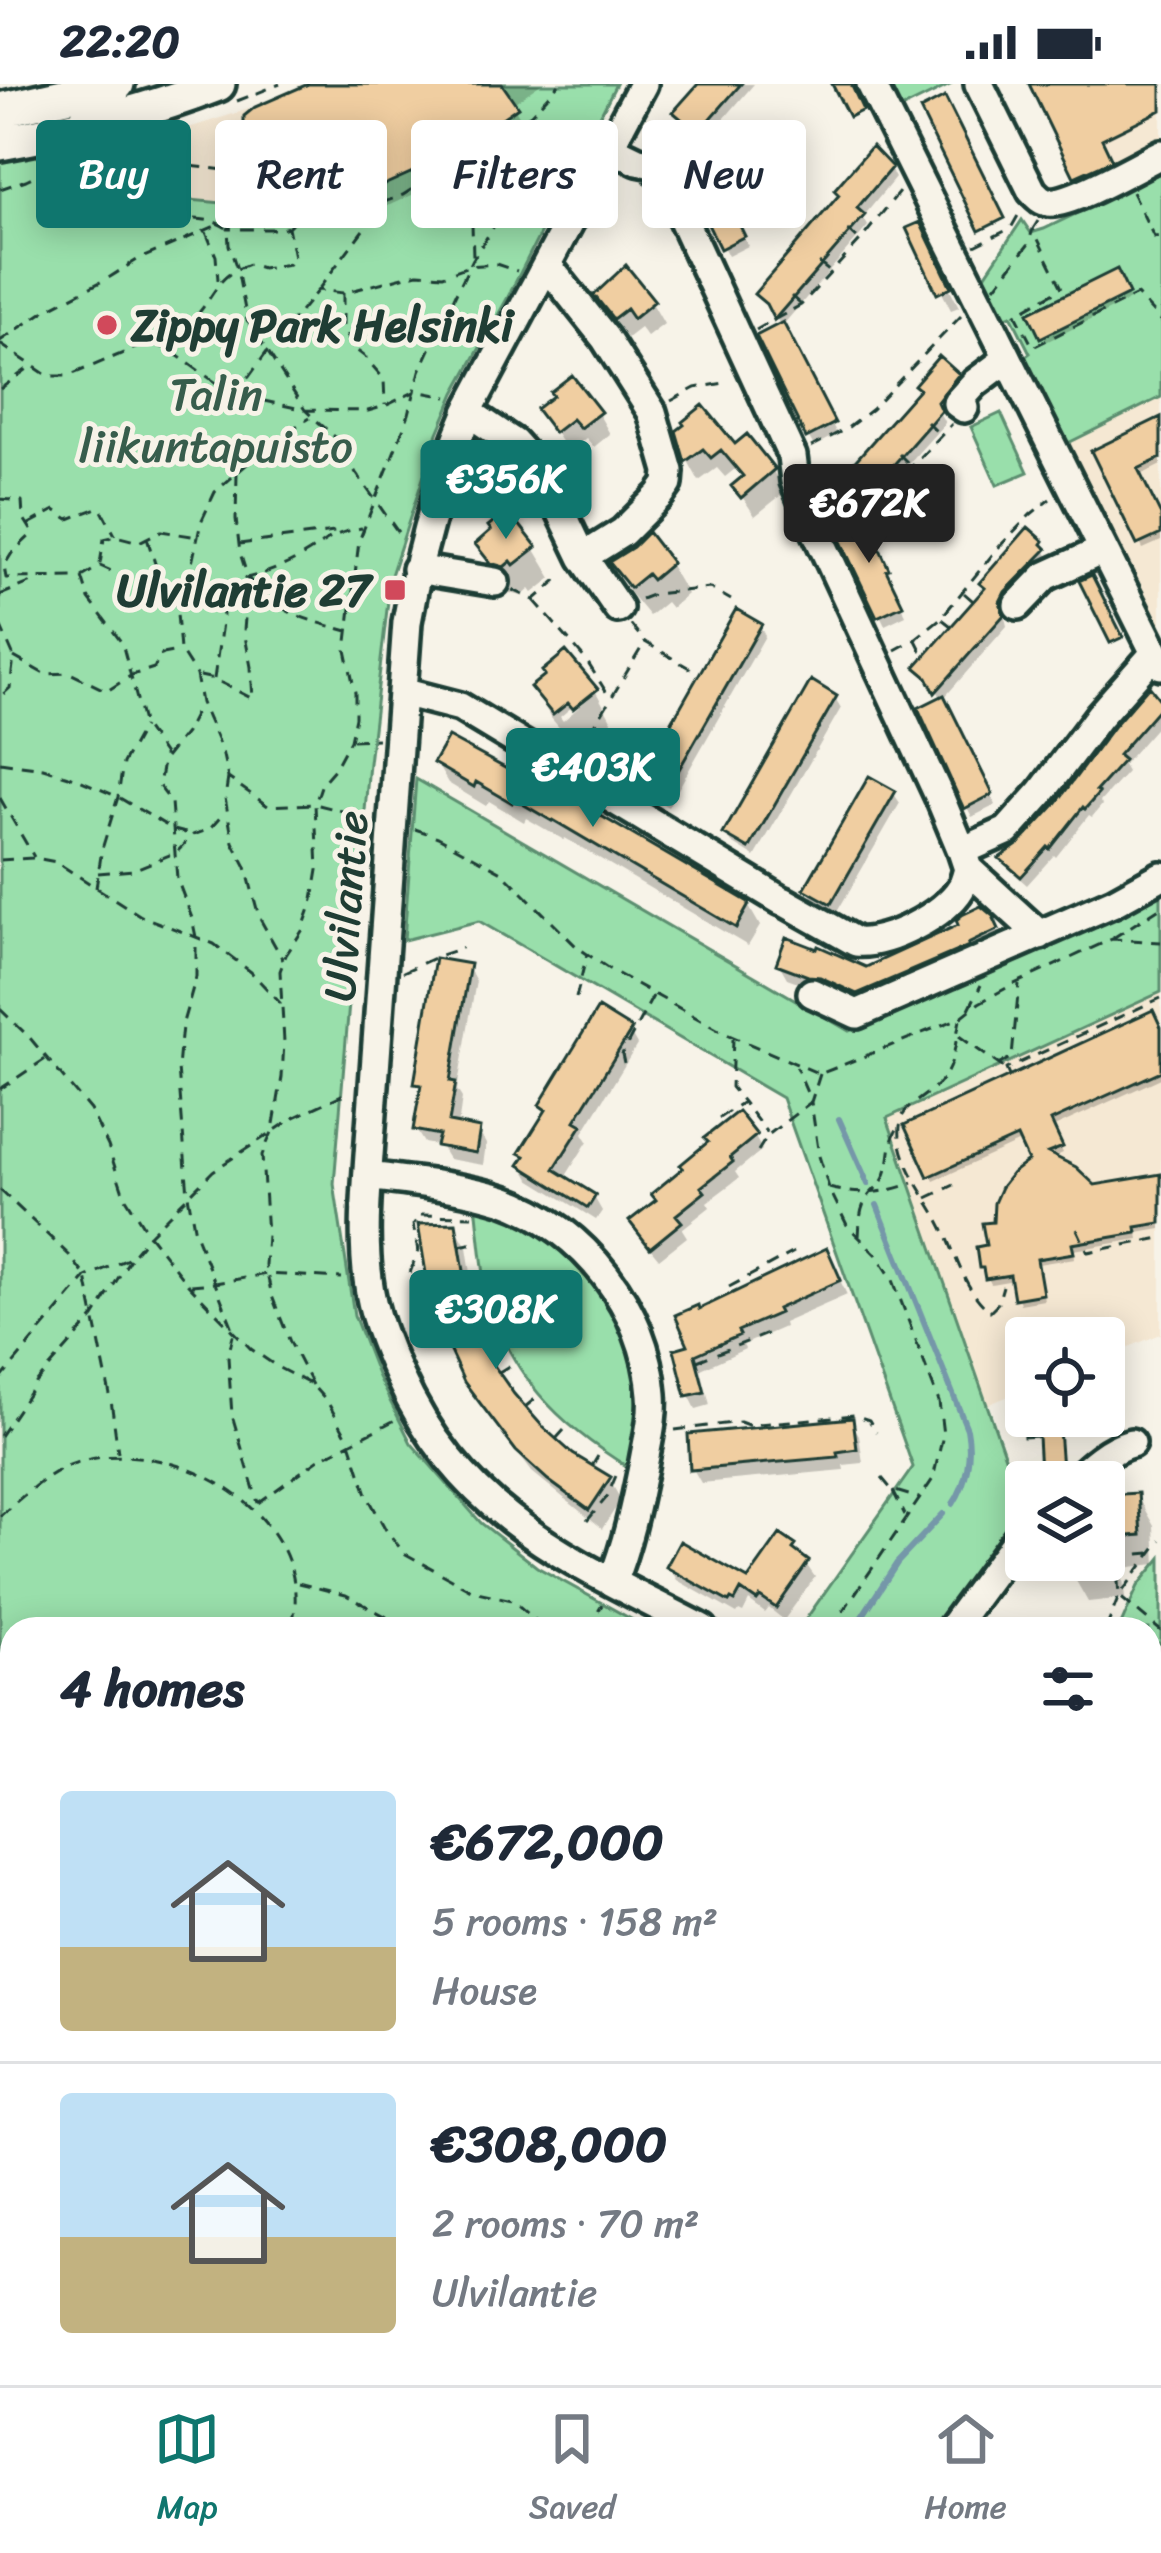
<!DOCTYPE html>
<meta charset="utf-8">
<style>
:root{--surface:#fff;--page:#f6f6f7;--text:#1f2937;--muted:#747a83;--line:#e0e1e3;--accent:#0f766e}
body{margin:0;font-family:Sriracha,sans-serif;background:var(--page);color:var(--text);height:100vh;display:flex;flex-direction:column;font-size:45px;white-space:nowrap}
*{box-sizing:border-box;margin:0}
p{font-size:39px;color:var(--muted)}
.icon{flex:none;width:66px;height:66px;fill:none;stroke:currentColor;stroke-width:2;stroke-linecap:round;stroke-linejoin:round}
.map{position:relative;flex:1;overflow:hidden}
.drawer{position:absolute;left:0px;top:1533px;width:1161px;height:768px;display:flex;flex-direction:column;background:var(--surface);border-radius:36px 36px 0 0;box-shadow:0 6px 30px #0003}
.drawer>*{flex:none}
.top-card{position:absolute;left:36px;top:36px;width:1089px;height:108px;display:flex;gap:24px}
.buttons{position:absolute;left:1005px;top:1233px;display:grid;gap:24px}
.buttons a{display:grid;place-items:center;width:120px;height:120px;border-radius:12px;background:var(--surface);box-shadow:0 6px 30px #0003;font-size:60px}
.price{position:absolute;translate:-50% -102px;padding:0 27px;border-radius:12px;background:var(--accent);color:#fff;font-size:39px;line-height:78px;filter:drop-shadow(0 3px 6px #0008)}
.price::after{content:'';position:absolute;left:50%;top:72px;width:36px;height:27px;margin-left:-18px;background:inherit;clip-path:polygon(0 0,100% 0,50% 100%)}
.price.on{background:#222;color:#fff}
ul{padding:0;list-style:none}
li{display:flex;align-items:center;gap:36px;height:300px;padding:0 60px}
li+li{border-top:3px solid var(--line)}
li span{display:grid;place-items:center;flex:none;width:336px;height:240px;border-radius:12px;color:#555}
li>.icon{margin-inline-start:auto}
span .icon{width:144px;height:144px;fill:#fffc;stroke-width:1}
li b{font-size:51px}
h2{display:flex;justify-content:space-between;align-items:center;height:144px;padding:0 60px;font-size:51px}
.pill{padding:0 42px;border-radius:12px;background:var(--surface);box-shadow:0 6px 30px #0003;font-size:42px;line-height:108px}
.pill.on{background:var(--accent);color:#fff}
.status{display:flex;justify-content:space-between;align-items:center;height:84px;padding:0 60px;background:var(--surface);direction:ltr}
.status svg{height:33px;fill:currentColor}
.dock{display:flex;justify-content:space-around;align-items:center;height:168px;border-top:3px solid var(--line);background:var(--surface);font-size:33px;color:var(--muted)}
.dock a{display:grid;justify-items:center;gap:6px}
.dock .on{color:var(--accent)}
.map>svg:first-child{display:block}
.built{fill:#f5e8d3}
.green{fill:#99dfab;stroke:#5c8e70;stroke-width:3}
.shadow{fill:#0003}
.lines{fill:none;stroke-linecap:round;stroke-linejoin:round}
.stream{stroke:#7597a9;stroke-width:6}
.building{fill:#f0cea1;stroke:#1f3d34;stroke-width:3}
.minor-casing{stroke:#1f3d34;stroke-width:36}
.major-casing{stroke:#1f3d34;stroke-width:42}
.path{stroke:#1f3d34;stroke-width:3;stroke-dasharray:12 9;stroke-linecap:butt}
.minor{stroke:#f7f3e8;stroke-width:27}
.major{stroke:#f7f3e8;stroke-width:33}
.poi-dot{fill:#d1495b;stroke:#f7f3e8;stroke-width:4.5}
.labels{text-anchor:middle;stroke-width:10;stroke-linejoin:round;paint-order:stroke}
.poi-label{font-size:45px;font-weight:bold;fill:#1f3d34;stroke:#f7f3e8;text-anchor:start}
.park-label{font-size:45px;fill:#375d4c;stroke:#f7f3e8}
.street-label{font-size:45px;fill:#1f3d34;stroke:#f7f3e8}
</style>
<div class="status"><b>22:20</b><svg viewBox="0 0 49 12"><path d="M0 12V9h3v3zM5 12V6h3v6zM10 12V3h3v9zM15 12V0h3v12zM26 1h20v11H26zM47 4h2v5h-2z"/></svg></div>
<div class="map">
<svg width="1161" height="2301" viewBox="0 0 1161 2301">
<rect width="100%" height="100%" fill="#f7f3e8"/>
<filter id="ink" filterUnits="userSpaceOnUse"><feTurbulence type="fractalNoise" baseFrequency=".00833" numOctaves="2"/><feDisplacementMap in="SourceGraphic" scale="24" xChannelSelector="R" yChannelSelector="G"/><feConvolveMatrix kernelMatrix="1 2 1 2 8 2 1 2 1" color-interpolation-filters="sRGB"/></filter>
<g filter="url(#ink)">
<!-- built -->
<path class="built" d="M308,0H504L446,73L368,108L356,84L266,123L146,112L121,118L90,75L252,24Z
M1029,0H1161V53L1075,95Z
M1161,313V570L1060,363Z
M1161,908V1250L1104,1273V1254H1026V1305L987,1321L887,1034Z"/>
<!-- green -->
<path class="green" d="M504,0H616L508,213L455,309L438,349L391,491L369,679L334,1100L354,1231L377,1291L411,1359L481,1439L537,1483L649,1545H12V2289H1149V1910L1161,1915V2301H0V71L62,59L65,71L75,80L90,74L121,118L146,112L266,123L357,84L368,107L446,73Z
M886,0H952L899,26Z
M1161,89V313L1060,363L1020,276L1030,269L1011,231L1000,235L982,196L1022,136L1031,149L1044,145Z
M1001,329L1028,388L997,401L971,343Z
M416,695L849,947L1161,801V908L887,1034L1025,1430L939,1545H799L913,1383L782,1014L479,837L404,856Z
M476,1119L537,1142L588,1184L631,1257L641,1328L631,1385C559,1341 505,1289 486,1202C481,1175 479,1146 476,1119Z
M1161,1474V1559L1149,1560V1545H1119L1138,1502Z"/>
<!-- shadow -->
<path class="shadow" d="M316,0H541L512,20L526,43L456,91L381,125L366,98L345,75L331,84L322,73L286,88L283,82L266,90L255,71Z
M701,0H754L699,64L733,124L730,126L748,162L728,172L678,73L700,62L693,48L676,29Z
M1032,0H1161V28L1100,58L1110,78L1078,93Z
M890,85L895,94L863,133L868,142L782,242L837,350L814,362L808,352L781,243L774,229L758,210Z
M918,141L959,223L951,226L910,146Z
M1115,188L1130,216L1046,258L1032,230Z
M597,211L652,219L664,240L647,253L640,244L627,254Z
M957,291L963,301L940,330L945,339L858,436L884,478L892,495L889,497L906,531L885,541L838,445L861,433L837,401Z
M540,326L598,329L610,350L594,363L586,354L568,368Z
M1161,337V381L1139,392L1161,437V457L1143,465L1095,369Z
M680,348L735,364L746,355L773,387L785,408L755,432L735,402L744,395L735,385L725,393L717,384L699,397L688,377Z
M1042,459L1050,476L1009,520L1004,529L1007,542L943,615L996,721L972,733L967,723L942,615L934,601L925,593L919,583Z
M478,460L534,464L552,494L533,509L530,505L522,512L510,509Z
M613,479L670,481L687,510L671,524L666,518L649,532L630,509Z
M760,542L765,552L668,723L650,712L644,702Z
M534,604L593,605L560,633L563,637L596,608L612,637L592,653L587,647L572,659L551,634Z
M835,614L841,624L755,773L732,759L726,750Z
M1161,621V638L1123,681L1127,688L1100,718L1102,721L1092,733L1089,731L1056,773L1054,771L1027,801L1009,785L1003,775L1022,761L1057,723Z
M436,679L748,821L760,842L748,862L565,754L564,756L526,734L524,738L489,717L486,722L448,699Z
M894,710L900,719L837,828L813,815L807,805Z
M991,834L1004,860L866,923L787,894L779,880L866,886Z
M468,883L476,897L457,1006L462,1014L458,1043L478,1046L486,1060L483,1081L448,1075L440,1062L424,1059L416,1046L422,1008L417,999Z
M629,947L637,961L583,1049L588,1057L564,1095L594,1113L602,1127L596,1136L530,1095L522,1081L526,1075L523,1069L547,1030L542,1021Z
M1161,948V994L1052,1044L1063,1069L1052,1074L1094,1105L1161,1093V1145L1138,1149L1139,1155L1074,1166L1075,1174L1038,1180L1044,1216L1020,1220L1014,1196L991,1200L982,1183L995,1140L1031,1078L1022,1057L934,1097L908,1042Z
M755,1053L762,1066L735,1088L739,1094L707,1118L710,1123L682,1145L687,1153L659,1175L640,1152L659,1118L686,1086Z
M455,1142L467,1163L478,1235L490,1274L499,1293L511,1312L571,1373L609,1395L621,1416L602,1445L532,1388L480,1319Z
M833,1181L847,1211L783,1239L784,1243L743,1261L745,1265L701,1285L710,1321L696,1325L689,1311L698,1228Z
M1046,1332H1071L1072,1340L1058,1341L1061,1386L1044,1389L1041,1353L1027,1352L1047,1335Z
M851,1338L859,1351L863,1379L843,1381L844,1386L701,1399L693,1385Z
M1137,1412L1154,1442L1156,1480L1122,1484L1125,1514L1088,1518L1071,1488L1070,1476H1104V1414Z
M794,1463L815,1493L784,1536L769,1524L765,1529L749,1517L743,1529L739,1527L737,1530L677,1496L669,1483L749,1499Z
M1149,1789L1161,1809V1814L1149,1829Z"/>
<g class="lines">
<!-- stream -->
<path class="stream" d="M839,1035L868,1100
M877,1121L967,1345C972,1370 967,1399 953,1420
M854,1545L897,1479L943,1430"/>
</g>
<!-- building -->
<path class="building" d="M308,0H502L518,23L446,73L368,108L357,84L332,58L318,66L309,55L273,70L270,65L252,73L240,45L244,43V32L255,23Z
M698,0H741L693,55L686,39L673,28Z
M832,0H851L863,26L849,33Z
M1029,0H1161V26L1102,55L1112,76L1074,93Z
M945,13L1005,134L979,147L920,26Z
M699,59L717,95L721,94L730,114L727,115L745,152L720,165L674,71Z
M872,62L892,83L857,124L865,131L774,236L766,220L754,210L839,111L834,106Z
M920,138L951,203L937,210L906,144Z
M626,181L655,217L633,235L626,225L613,235L594,211Z
M1117,185L1129,210L1040,254L1028,229Z
M783,238L835,339L806,354L756,252Z
M939,272L959,290L937,318L941,327L853,427L847,413L834,401L919,305L914,301Z
M572,291L601,328L580,344L572,335L554,349L536,325L553,312L550,308Z
M703,321L735,360L747,350L775,385L741,414L731,402L743,392L721,366L711,374L703,365L685,378L676,347L684,341L682,338Z
M1161,333V374L1138,385L1161,431V450L1137,461L1091,367Z
M508,426L537,463L514,481L511,477L504,483L490,479L475,460L491,446L488,442Z
M859,431L877,466L880,465L889,485L886,486L903,521L877,533L834,443Z
M1028,443L1044,457L1042,460L1047,465L1005,508L1000,518L1004,531L935,609L927,593L915,583L985,504L979,499Z
M648,448L672,479L652,496L647,490L630,504L609,478L633,463Z
M1092,491L1123,553L1110,559L1079,497Z
M736,525L762,540L662,715L641,702L665,659L661,657Z
M566,567L598,605L573,625L568,619L553,631L530,603L545,591L542,587Z
M811,596L837,612L749,765L723,750Z
M1149,602L1161,617V622L1118,671L1124,676L1096,707L1099,709L1085,725L1083,723L1050,765L1048,763L1021,793L999,774L1020,759L1055,721L1113,643Z
M944,611L993,710L964,725L918,624Z
M448,653L527,696L529,692L563,713L565,711L750,819L736,844L553,736L552,737L514,715L512,719L476,698L474,703L433,679Z
M869,692L896,707L831,820L804,805Z
M981,822L993,832L999,845L968,860L969,862L857,910L820,893L808,892L776,880L786,853L817,865L818,862L866,883L958,841L956,836L962,831Z
M435,874L470,880L450,997L456,998L449,1038L480,1044L476,1069L436,1062L439,1051L413,1046L421,1001L414,1000Z
M598,924L632,945L575,1037L582,1041L554,1085L596,1111L588,1124L519,1081L525,1072L519,1069L546,1026L539,1021Z
M1153,926L1161,943V987L1051,1037L1063,1063L1048,1069L1076,1083L1095,1101L1161,1090V1139L1136,1143L1137,1149L1072,1160L1074,1169L1037,1175L1043,1210L1014,1215L1010,1191L985,1195L983,1184H979L976,1163L986,1161L982,1139L993,1138L994,1119L1001,1103L1012,1089L1028,1077L1017,1053L928,1093L904,1041Z
M738,1027L757,1051L730,1073L733,1078L701,1103L705,1108L676,1131L682,1138L650,1164L629,1137L656,1116L651,1110L683,1084L680,1081L708,1058L704,1054Z
M456,1139L468,1211L479,1250L493,1280L514,1310L543,1343L573,1370L611,1393L589,1426L548,1396L516,1367L464,1298L446,1259L430,1214L418,1140Z
M827,1164L841,1196L777,1225L779,1229L738,1247L740,1251L695,1271L705,1308L686,1312L674,1265L688,1261L675,1231L698,1221L699,1225Z
M1058,1332L1062,1385L1040,1388L1038,1352L1024,1353L1022,1334Z
M853,1334L857,1365L837,1368L838,1373L690,1386L688,1350Z
M1138,1409L1141,1451L1104,1454V1411Z
M780,1450L796,1461L793,1465L809,1477L776,1524L760,1513L757,1517L741,1506L735,1517L731,1515L729,1518L666,1483L680,1457L748,1495Z"/>
<g class="lines">
<defs>
<path id="minor" d="M643,0L471,322C441,391 420,464 407,538L370,1057C367,1102 362,1150 368,1195C372,1229 385,1261 399,1292C464,1435 572,1477 703,1545
M871,0L1161,581
M979,0L1032,107C1038,113 1041,117 1049,118C1071,121 1138,81 1161,70
M85,21L96,55L111,78L126,81L128,67L117,48L109,16
M609,63L638,77L653,80L668,103L792,372L795,397L815,445L940,714L962,767
M547,181L605,254L652,328L669,387L668,400L660,411L623,448L583,473
M964,324L957,319L975,299L1007,275
M468,328L514,359L545,394L583,473L618,524
M416,485L495,498
M1018,521L1046,492L1103,466
M402,608L460,623L782,817
M968,785L1040,851
M783,817L856,858C887,861 945,831 961,804C965,798 966,791 968,785L962,767L1007,747L1041,709L1099,632L1155,569
M812,909L857,930L1114,818L1161,792
M368,1092C412,1098 461,1102 504,1116C584,1144 646,1225 652,1310C654,1334 647,1359 643,1383C635,1423 627,1461 612,1498
M1074,1398C1090,1382 1109,1365 1131,1359
M951,1545L1026,1443
M1149,1883L1161,1891"/>
<path id="major" d="M0,26L117,0
M0,59C75,46 147,28 218,0"/>
</defs>
<!-- minor casing -->
<use href="#minor" class="minor-casing"/>
<!-- major casing -->
<use href="#major" class="major-casing"/>
<!-- path -->
<path class="path" d="M237,17L280,0
M149,53L154,78L225,86L251,75L262,101
M75,72C91,90 105,117 126,129C157,147 198,123 228,145L229,161L237,185L247,236L305,326L334,352L356,389L400,451
M425,97L446,109L472,140L473,173
M0,105L26,96L75,72
M1132,108L1154,153L1161,152
M247,123L228,145H281L288,143L298,133L339,132L366,125L403,111L531,30L559,0
M1038,137L1033,145L1062,204L1016,230L1033,263L1137,211L1161,237
M848,146L859,156
M206,148L216,172L218,196
M975,162L1011,144L1019,130
M819,179L830,188
M995,203L1028,161L1033,145
M318,206L384,118
M343,209V241L351,262L364,272L384,295L385,321
M791,212L800,220
M756,246L801,221L860,157L899,108
M0,257L48,225L110,193L137,176L220,140
M0,260L48,292H68L138,263L157,261L171,267L232,310L305,326L368,327L385,322L416,307L448,313
M172,266C181,251 190,240 201,226C219,203 218,192 249,180L262,184L289,180L294,173L288,143
M0,305L30,283
M236,311L267,268L318,206L343,209L418,189L443,191L469,182L496,180L517,187
M671,317L695,304L730,298
M927,338L941,352
M811,363L846,345L872,325L961,232
M899,370L911,382
M237,389L236,435L240,469L248,494L244,547L251,583L253,615
M870,404L880,414
M0,415L22,417L23,433L33,449L12,469L4,482L6,494L82,493L100,482L175,516
M837,434L865,425L881,415L952,340
M29,440L55,426L69,435L100,423L115,451
M147,454L158,489L176,517L180,566L196,591L201,619L222,667L228,694L268,722L315,720L370,734
M239,460L335,448
M100,480L104,455L116,452L139,458L161,447L197,453
M82,493L89,515L122,559L144,642L164,671L159,702L171,718L177,795L192,834L196,853V893L182,942L178,984L188,1111L195,1149L234,1247L228,1273L232,1331L258,1419
M249,495C282,532 303,534 348,547
M189,496L221,509L231,497C254,493 278,486 299,474C326,459 330,449 362,444
M513,506L534,516L564,490
M964,509L973,517
M0,511L37,496
M641,515L654,510L710,504L731,516
M177,516L189,493L201,438L215,408L277,354L310,334
M534,516L586,576L610,614
M942,535L951,542
M0,541L14,573L10,604L0,613
M631,541L645,558L691,585
M916,556L921,566L928,569
M895,566L915,555L941,534L997,465L1030,431L1050,415
M14,573L44,590L70,589L107,607L132,591L154,584L162,570L178,567
M200,592L214,595L251,614
M214,595L223,532L221,511
M594,647L636,676
M352,656L378,655
M580,666L643,561
M165,674L185,649L199,622
M0,678L43,684L75,694L118,713L174,746L193,751
M228,694L225,714L233,758L246,783L259,833L283,876
M0,714L34,773
M415,745L438,753L502,788L577,863L609,885L724,949L820,990L960,934L979,919L1012,901L1112,855L1161,858
M0,776L35,774L56,778L141,832L214,860L251,888L281,920
M98,789L133,786L177,768L193,751L210,745L225,728
M96,804L102,765L118,713L123,679L143,643
M1113,854L1161,823
M403,888L438,872L462,864
M576,914L587,870
M0,925L30,954L90,1026L108,1062L124,1111L149,1151L186,1198L251,1265L279,1284L312,1301L328,1319L350,1358L368,1413L386,1446L404,1469L473,1507L512,1516L546,1545
M969,925L981,901
M960,936C956,953 955,975 946,990C937,1008 905,1019 901,1036C893,1072 925,1109 940,1138C956,1168 963,1206 990,1227L998,1219L1003,1202
M959,952L1005,985
M733,955L731,1003L743,1018
M624,979L622,970L653,912
M998,981L1012,973L1019,900
M820,990L811,1018L819,1072L829,1104L847,1141L877,1171L893,1196L939,1318L943,1351L933,1395L831,1545
M1009,992L1006,985L1161,914
M0,1005L47,974
M719,1034L743,1018L767,1049
M758,1067L768,1051L811,1018L796,983
M829,1104C861,1112 882,1110 913,1099
M0,1106L69,1171L86,1193L111,1316L118,1369
M927,1114L954,1101
M1077,1145L1088,1168L1161,1154
M859,1153C860,1140 859,1126 867,1114C873,1105 881,1102 885,1091C892,1073 887,1063 898,1043
M459,1162L475,1159
M410,1189L418,1167L413,1141L420,1131L472,1132
M191,1201L215,1199L267,1190L342,1194
M729,1203L794,1168
M467,1205L481,1202
M479,1248L494,1242
M697,1277L772,1248
M499,1288L512,1280
M0,1296L86,1193L130,1174L149,1151L213,1087L295,1033L350,1007
M312,1301L290,1258L272,1212L265,1181L267,1151L262,1071L273,1046L282,993L284,958L280,887L286,871L302,847L313,816L318,786L315,720L322,699L335,684L350,656L355,633V608L346,566L359,457L409,330L420,287L457,207L473,175L511,115L549,74L581,70
M525,1323L535,1315
M675,1346L740,1338L748,1341L854,1331L869,1336L876,1348
M0,1352L36,1299L94,1233L130,1175
M556,1355L565,1345
M592,1382L598,1372
M882,1394L892,1406L919,1414
M893,1407L905,1431
M258,1419L319,1375L399,1334
M0,1432C20,1415 42,1393 67,1382C164,1342 323,1429 291,1545
M587,1437L607,1413L618,1387
M1115,1453L1119,1512L1161,1547
M1118,1472L1150,1469
M298,1499L346,1511L409,1545
M588,1545L602,1521
M613,1545L616,1529
M1106,1545L1119,1512L1161,1456
M1149,1577L1161,1575
M0,1587L12,1592
M0,1648L12,1652
M0,1739H12
M1149,2079L1161,2084
M138,2301L154,2289"/>
<!-- minor -->
<use href="#minor" class="minor"/>
<!-- major -->
<use href="#major" class="major"/>
</g>
</g>
<!-- markers -->
<g class="poi-dot">
<circle cx="107" cy="241" r="12"/>
<rect x="383" y="494" width="24" height="24" rx="6"/>
</g>
<g class="labels">
<!-- poi labels -->
<g class="poi-label">
<text x="131" y="257">Zippy Park Helsinki</text>
<text x="371" y="522" text-anchor="end">Ulvilantie 27</text>
</g>
<!-- park labels -->
<g class="park-label">
<text x="216" y="326">Talin<tspan x="216" dy="52">liikuntapuisto</tspan></text>
</g>
<!-- street labels -->
<g class="street-label">
<text transform="translate(345 822) rotate(-86)" y="16">Ulvilantie</text>
</g>
</g>
</svg>
<div class="buttons">
<a><svg class="icon" aria-label="locate" viewBox="0 0 24 24"><circle cx="12" cy="12" r="6"/><path d="M12 2v4M12 18v4M2 12h4M18 12h4"/></svg></a>
<a><svg class="icon" aria-label="layers" viewBox="0 0 24 24"><path d="M12 4l9 5-9 5-9-5zM3 14l9 5 9-5"/></svg></a>
</div>
<b class="price" style="left:506px;top:458px">€356K</b>
<b class="price on" style="left:869px;top:482px">€672K</b>
<b class="price" style="left:593px;top:746px">€403K</b>
<b class="price" style="left:496px;top:1288px">€308K</b>
<div class="top-card">
<a class="pill on">Buy</a>
<a class="pill">Rent</a>
<a class="pill">Filters</a>
<a class="pill">New</a>
</div>
<section class="drawer">
<h2>4 homes<svg class="icon" aria-label="filters" viewBox="0 0 24 24"><path d="M4 7h16M4 17h16"/><circle cx="9" cy="7" r="2"/><circle cx="15" cy="17" r="2"/></svg></h2>
<ul>
<li><span style="background:linear-gradient(#bfe0f5 65%,#c2b280 0)"><svg class="icon" aria-label="home" viewBox="0 0 24 24"><path d="M3 11l9-7 9 7M6 9v11h12V9"/></svg></span><div><b>€672,000</b><p>5 rooms · 158 m²</p><p>House</p></div></li>
<li><span style="background:linear-gradient(#bfe0f5 60%,#c2b280 0)"><svg class="icon" aria-label="home" viewBox="0 0 24 24"><path d="M3 11l9-7 9 7M6 9v11h12V9"/></svg></span><div><b>€308,000</b><p>2 rooms · 70 m²</p><p>Ulvilantie</p></div></li>
</ul>
</section>
</div>
<nav class="dock">
<a class="on"><svg class="icon" aria-label="map" viewBox="0 0 24 24"><path d="M3 6l6-2 6 2 6-2v14l-6 2-6-2-6 2zM9 4v14M15 6v14"/></svg>Map</a>
<a><svg class="icon" aria-label="saved" viewBox="0 0 24 24"><path d="M7 4h10v16l-5-4-5 4z"/></svg>Saved</a>
<a><svg class="icon" aria-label="home" viewBox="0 0 24 24"><path d="M3 11l9-7 9 7M6 9v11h12V9"/></svg>Home</a>
</nav>
